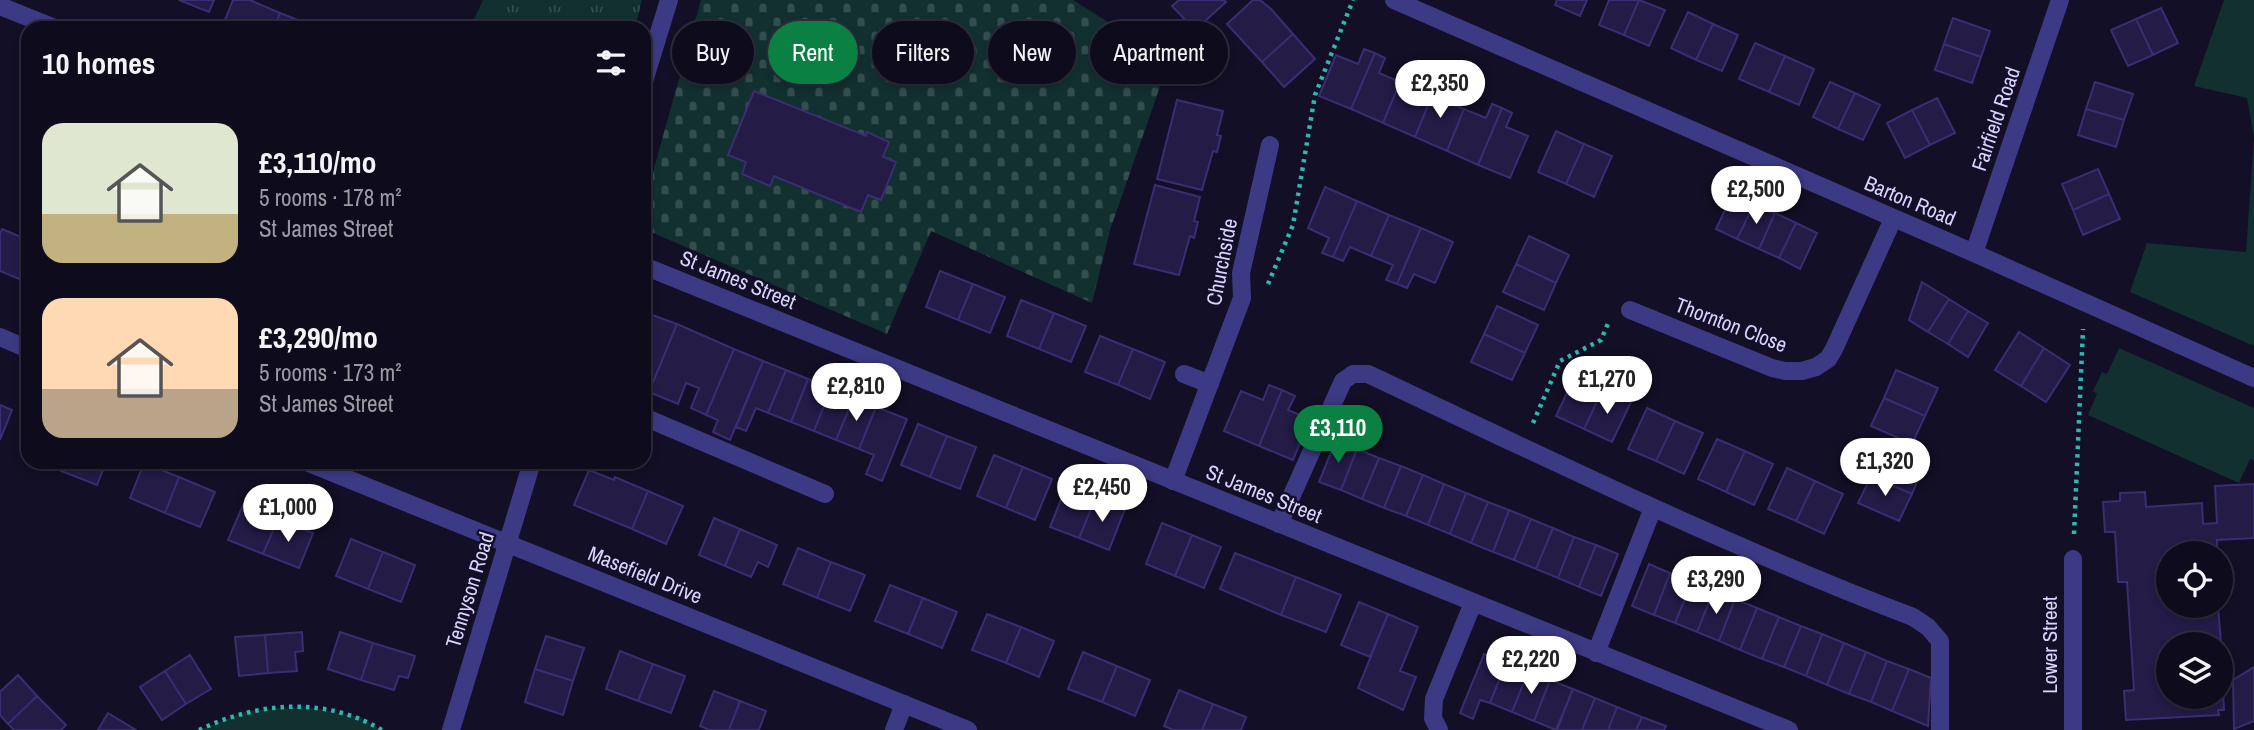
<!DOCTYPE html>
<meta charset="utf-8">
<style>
:root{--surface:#0e0b1c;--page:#1c1929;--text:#f1f3f6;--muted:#9b9ba3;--line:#2e2b3b;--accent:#0b8043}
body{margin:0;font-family:"Archivo Narrow",sans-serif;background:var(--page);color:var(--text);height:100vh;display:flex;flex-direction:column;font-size:26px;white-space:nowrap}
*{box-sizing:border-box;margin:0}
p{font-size:23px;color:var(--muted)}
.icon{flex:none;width:38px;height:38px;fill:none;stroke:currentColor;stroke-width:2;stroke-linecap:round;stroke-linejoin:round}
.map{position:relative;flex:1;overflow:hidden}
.sheet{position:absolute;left:21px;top:21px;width:630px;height:448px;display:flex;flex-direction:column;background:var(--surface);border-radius:21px;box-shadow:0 4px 10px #0003,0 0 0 2px var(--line)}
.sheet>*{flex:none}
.banner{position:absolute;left:672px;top:21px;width:665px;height:63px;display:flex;gap:14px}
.tools{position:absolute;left:2156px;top:541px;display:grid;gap:14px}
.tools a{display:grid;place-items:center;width:77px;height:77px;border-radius:50%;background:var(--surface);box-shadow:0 4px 10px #0003,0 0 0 2px var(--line);font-size:35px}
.price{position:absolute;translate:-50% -60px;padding:0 16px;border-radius:24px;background:#fff;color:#222;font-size:23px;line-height:46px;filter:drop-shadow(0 2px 4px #0008)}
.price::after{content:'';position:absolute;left:50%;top:42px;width:21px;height:16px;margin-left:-10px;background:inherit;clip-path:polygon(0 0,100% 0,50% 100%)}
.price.selected{background:var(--accent);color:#fff}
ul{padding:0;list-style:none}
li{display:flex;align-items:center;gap:21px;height:175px;padding:0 21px}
li span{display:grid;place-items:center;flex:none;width:196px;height:140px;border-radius:21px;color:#555}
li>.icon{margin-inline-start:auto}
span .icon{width:84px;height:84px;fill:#fffc;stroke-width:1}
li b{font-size:30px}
h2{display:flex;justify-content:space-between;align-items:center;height:84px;padding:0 21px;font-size:30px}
.chip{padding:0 24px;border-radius:32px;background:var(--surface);box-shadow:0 4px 10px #0003,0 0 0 2px var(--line);font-size:24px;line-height:63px}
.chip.selected{background:var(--accent);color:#fff}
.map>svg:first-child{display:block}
.green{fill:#12302f}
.cemetery{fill:url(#cemetery-stones);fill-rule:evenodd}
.park{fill:url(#park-tufts)}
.building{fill:#241b47;stroke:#3b2d73;stroke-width:2}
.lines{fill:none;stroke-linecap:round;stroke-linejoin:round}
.path{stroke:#2fb8b0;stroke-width:4.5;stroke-dasharray:3.5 5;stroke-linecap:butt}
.service{stroke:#3d3a85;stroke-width:18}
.minor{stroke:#3d3a85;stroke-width:18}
.labels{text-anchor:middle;stroke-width:5;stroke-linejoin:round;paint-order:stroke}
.street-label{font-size:21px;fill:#d9d4ff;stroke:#130f26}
</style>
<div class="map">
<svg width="2254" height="730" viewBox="0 0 2254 730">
<defs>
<pattern id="cemetery-stones" width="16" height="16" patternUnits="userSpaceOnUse" patternTransform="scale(1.75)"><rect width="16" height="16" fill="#12302f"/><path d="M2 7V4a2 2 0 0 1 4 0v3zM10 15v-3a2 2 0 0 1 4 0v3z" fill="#344d4e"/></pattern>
<pattern id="park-tufts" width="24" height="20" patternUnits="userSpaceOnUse" patternTransform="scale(1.75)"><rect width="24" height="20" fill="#12302f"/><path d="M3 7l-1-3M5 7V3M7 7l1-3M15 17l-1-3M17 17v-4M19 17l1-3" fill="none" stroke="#344d4e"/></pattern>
</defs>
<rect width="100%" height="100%" fill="#130f26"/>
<!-- green -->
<path class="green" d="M2224,0H2254V346L2130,292L2147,243L2246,252L2254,138L2247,98L2194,86Z
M2119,348L2254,408V460L2250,459L2239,483L2088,415L2097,394L2093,391L2102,372L2107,374Z
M303,706L360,717L382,730H199L247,711Z"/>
<!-- cemetery -->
<path class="cemetery" d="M701,0H1073L1169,61L1110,230L1092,303L931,231L887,334L644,229V204ZM754,91L866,136L868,133L889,141L883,157L896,162L881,199L868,195L861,211L774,176L770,185L742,174L746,162L728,154Z"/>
<!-- park -->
<path class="park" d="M483,0H642L635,28H470Z"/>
<!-- building -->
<path class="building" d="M179,0H214L209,12Z
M233,0H250L280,13L274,28H232L223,25Z
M1179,0H1224L1226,2L1195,30L1172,6Z
M1253,0H1260L1271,9L1293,34L1262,62L1227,24Z
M1557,0H1587L1580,16L1555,5Z
M1609,0H1639L1624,35L1599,25Z
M1639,0L1665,10L1649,46L1624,35Z
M2161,8L2178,43L2153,55L2136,19Z
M1688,12L1713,24L1696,60L1671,48Z
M280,13L318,28H274Z
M1953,18L1990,31L1981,57L1944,44Z
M2136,19L2153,55L2128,66L2111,30Z
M1713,24L1738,35L1722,71L1696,60Z
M1293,34L1315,59L1284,87L1262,62Z
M1755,43L1785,56L1769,92L1739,79Z
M1944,44L1981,57L1972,83L1935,70Z
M1364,49L1375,53L1351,109L1319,96L1336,55L1358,64Z
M1375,53L1385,58L1379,73L1400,82L1383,123L1351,109Z
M1785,56L1814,69L1799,105L1769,92Z
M1428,77L1438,81L1415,137L1383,123L1400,82L1422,91Z
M1438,81L1449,86L1442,100L1464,109L1447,151L1415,137Z
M1830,82L1855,93L1838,129L1813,117Z
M2095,82L2133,94L2124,120L2086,109Z
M754,91L866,136L867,132L889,142L883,157L896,162L881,200L868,195L861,212L774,176L770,186L742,174L746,162L728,155Z
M1855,93L1880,105L1863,140L1838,129Z
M1937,98L1955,133L1930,145L1912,110Z
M1177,100L1223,111L1217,135L1221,136L1217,152L1213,151L1202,190L1157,179Z
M1492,104L1502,108L1478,165L1447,151L1464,109L1486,118Z
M1502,108L1512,113L1506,127L1528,136L1510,178L1478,165Z
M2086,109L2124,120L2116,147L2078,135Z
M1912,110L1930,145L1905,158L1887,123Z
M1556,131L1584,144L1566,184L1538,172Z
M1584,144L1612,156L1594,197L1566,184Z
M2098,169L2109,194L2073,210L2062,184Z
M1155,185L1200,197L1194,221L1198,222L1194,238L1190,236L1179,275L1134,264Z
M1325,187L1357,201L1333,257L1322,253L1329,238L1308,228Z
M1733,193L1754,204L1737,239L1716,229Z
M2109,194L2120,219L2083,235L2073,210Z
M1357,201L1389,215L1371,256L1350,247L1343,261L1333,257Z
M1754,204L1775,213L1759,249L1737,239Z
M1775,213L1796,223L1779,258L1759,249Z
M1389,215L1421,228L1397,284L1386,280L1393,265L1371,256Z
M1796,223L1817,233L1800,269L1779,258Z
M1421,228L1453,242L1435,283L1414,274L1407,288L1397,284Z
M2,229L28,240V258L19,279L0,271V234Z
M1529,236L1569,255L1556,283L1516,264Z
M1516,264L1556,283L1544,310L1503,292Z
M940,271L973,284L958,320L926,307Z
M1922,282L1949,299L1928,332L1909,320Z
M973,284L1005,297L990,333L958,320Z
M1949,299L1968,311L1948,344L1928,332Z
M1021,300L1054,313L1039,349L1007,336Z
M1497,306L1538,325L1525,353L1484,334Z
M1968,311L1988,323L1968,357L1948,344Z
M647,313L677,324L649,392L644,390V320Z
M1054,313L1086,326L1071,362L1039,349Z
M677,324L734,349L706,415L691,408L699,388L686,383L678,404L649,392Z
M2019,332L2044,348L2021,386L1995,370Z
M1484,334L1525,353L1512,380L1471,362Z
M1100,336L1133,349L1118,385L1085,372Z
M2044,348L2070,365L2046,402L2021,386Z
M734,349L763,361L730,440L713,432L718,420L706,415Z
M1133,349L1165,362L1150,399L1118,385Z
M763,361L786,370L768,413L756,408L746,431L736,427Z
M786,370L808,379L791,422L768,413Z
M1896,370L1938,388L1925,416L1884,398Z
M1575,376L1603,389L1584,429L1556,416Z
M808,379L831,388L814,431L791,422Z
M1269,385L1282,390L1259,446L1224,431L1241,391L1263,400Z
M831,388L854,397L836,440L814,431Z
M1603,389L1631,402L1612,442L1584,429Z
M1282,390L1295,396L1288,410L1310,419L1293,460L1259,446Z
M854,397L876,407L859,449L836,440Z
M1884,398L1925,416L1912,444L1871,426Z
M0,405L12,410L0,440Z
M876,407L907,419L882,481L866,474L874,455L859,449Z
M1647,408L1675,421L1656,461L1628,449Z
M1675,421L1703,433L1684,474L1656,461Z
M918,424L947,436L930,477L901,465Z
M947,436L976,447L960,489L930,477Z
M1717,439L1745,451L1726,492L1698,479Z
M1336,440L1357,449L1341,490L1319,482Z
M1884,448L1924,466L1912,494L1871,476Z
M1357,449L1379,458L1362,499L1341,490Z
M1745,451L1773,464L1754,505L1726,492Z
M994,455L1023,467L1006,508L977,496Z
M1379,458L1401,466L1384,508L1362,499Z
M65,462H106L97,485L61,471Z
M144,463L179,477L165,513L130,498Z
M1401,466L1423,475L1406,516L1384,508Z
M1023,467L1052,479L1035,520L1006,508Z
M1787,468L1815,481L1796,521L1768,509Z
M589,470L614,480L615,477L648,491L632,529L574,505Z
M1423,475L1444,484L1428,525L1406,516Z
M1871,476L1912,494L1899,521L1858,503Z
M179,477L215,492L200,527L165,513Z
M1815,481L1843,494L1824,534L1796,521Z
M1444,484L1466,493L1450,534L1428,525Z
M2254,484V538L2217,540V553H2168V606H2218L2221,644H2168V696H2221V646L2224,710H2218L2219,715L2126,720L2124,691L2134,690L2127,582H2118L2115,532H2105L2103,502L2120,501V493L2145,492L2146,507L2202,503L2203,524L2217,523L2215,486Z
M1067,485L1096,497L1079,538L1050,527Z
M648,491L683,506L666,544L632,529Z
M1466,493L1488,502L1471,543L1450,534Z
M1096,497L1125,509L1109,550L1079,538Z
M1488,502L1509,510L1493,552L1471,543Z
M243,505L278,519L263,554L228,540Z
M1509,510L1531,519L1514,560L1493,552Z
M714,518L740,529L725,566L699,555Z
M278,519L313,533L299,568L263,554Z
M1531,519L1553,528L1536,569L1514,560Z
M1162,523L1192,535L1175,576L1146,564Z
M1553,528L1574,537L1558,578L1536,569Z
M740,529L777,545L768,567L758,562L751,577L725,566Z
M1192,535L1221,547L1204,588L1175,576Z
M1574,537L1596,545L1579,587L1558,578Z
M351,539L383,552L368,589L336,576Z
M1596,545L1618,554L1601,596L1579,587Z
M798,548L831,562L817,598L783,584Z
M383,552L415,565L401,602L368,589Z
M1235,553L1296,577L1281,615L1220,589Z
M831,562L865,575L850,611L817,598Z
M1649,564L1670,573L1654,615L1632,606Z
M1670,573L1692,582L1675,623L1654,615Z
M1296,577L1341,595L1326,632L1281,615Z
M1692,582L1714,590L1697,632L1675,623Z
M890,585L923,598L908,634L875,621Z
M1714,590L1735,599L1719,641L1697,632Z
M923,598L957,612L942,648L908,634Z
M1735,599L1757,608L1740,650L1719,641Z
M1359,602L1388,614L1370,657L1341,645Z
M1757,608L1779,617L1762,659L1740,650Z
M987,614L1021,627L1006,663L972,650Z
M1388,614L1418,627L1400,671L1416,677L1403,710L1358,688Z
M1779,617L1801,626L1784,667L1762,659Z
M1801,626L1822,634L1806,676L1784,667Z
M1021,627L1054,641L1039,677L1006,663Z
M302,632L303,651L295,652L297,671L268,673L265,635Z
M340,632L373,643L361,680L328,669Z
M1822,634L1844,643L1827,685L1806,676Z
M265,635L268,673L239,676L235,637Z
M546,636L584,648L573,681L535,669Z
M373,643L415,656L408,678L399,676L394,690L361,680Z
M1844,643L1866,652L1849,694L1827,685Z
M620,651L653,664L638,701L606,689Z
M1083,652L1117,666L1102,702L1068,689Z
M1866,652L1887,661L1871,702L1849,694Z
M1484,654L1506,663L1490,703L1480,700L1473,719L1460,713Z
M190,655L211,689L186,704L165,671Z
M1887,661L1909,669L1892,711L1871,702Z
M1506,663L1528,672L1512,712L1490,703Z
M653,664L685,676L671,713L638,701Z
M1117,666L1150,680L1135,716L1102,702Z
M2254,667V721L2234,729L2233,680Z
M535,669L573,681L563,715L525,702Z
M1909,669L1931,678L1928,726L1892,711Z
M165,671L186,704L162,720L140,687Z
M1528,672L1550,680L1534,721L1512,712Z
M18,675L37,696L8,724L0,715V692Z
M1550,680L1573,689L1556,730L1534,721Z
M1573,689L1595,698L1582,730H1557Z
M1179,690L1213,704L1202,730H1173L1164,726Z
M714,691L740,701L729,730H709L700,726Z
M37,696L66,725L61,730H14L8,724Z
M1595,698L1617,707L1608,730H1582Z
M740,701L766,711L759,730H729Z
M1213,704L1246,717L1241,730H1202Z
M1617,707L1642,717L1636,730H1608Z
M108,713L136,730H98Z
M1642,717L1666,726L1664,730H1636Z"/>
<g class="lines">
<!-- path -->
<path class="path" d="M1268,284L1293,225L1315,95L1353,0
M1533,423L1560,361L1601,340L1609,321
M2074,534L2083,329
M199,730C258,702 324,696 382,730"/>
<!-- service -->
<path class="service" d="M1184,374L1210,384
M644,417L825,494
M1173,481L1242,298L1241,273L1270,145
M1279,524L1343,381L1353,374H1368C1548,459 1727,546 1913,617L1928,627L1940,641V730
M2073,559V730
M1596,653L1653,508
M894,730L904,704
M1439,730L1433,718L1434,699L1473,603"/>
<!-- minor -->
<path class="minor" d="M1394,0L1974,253L2254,378
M0,6L55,28
M644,81L669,0
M1974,253L2060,0
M644,266L1789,730
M1630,310L1772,368L1785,371H1802L1816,367L1828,359L1834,349L1893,219
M0,337L28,349
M306,462L968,730
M451,730L532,462"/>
</g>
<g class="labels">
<!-- street labels -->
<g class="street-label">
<text transform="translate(1996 119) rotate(-71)" y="7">Fairfield Road</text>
<text transform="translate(1910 201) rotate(23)" y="7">Barton Road</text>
<text transform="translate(1222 262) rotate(-79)" y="7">Churchside</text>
<text transform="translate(738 280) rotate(22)" y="7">St James Street</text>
<text transform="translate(1731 325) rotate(21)" y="7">Thornton Close</text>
<text transform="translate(1264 494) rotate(22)" y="7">St James Street</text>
<text transform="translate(645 575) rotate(22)" y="7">Masefield Drive</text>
<text transform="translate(470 590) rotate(-73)" y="7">Tennyson Road</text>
<text transform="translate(2050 645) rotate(-90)" y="7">Lower Street</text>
</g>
</g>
</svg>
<div class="tools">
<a><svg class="icon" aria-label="locate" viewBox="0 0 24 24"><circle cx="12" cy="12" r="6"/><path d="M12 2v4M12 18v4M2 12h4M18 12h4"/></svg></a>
<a><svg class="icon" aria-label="layers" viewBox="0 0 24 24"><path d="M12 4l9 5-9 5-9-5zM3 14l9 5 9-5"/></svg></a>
</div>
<b class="price" style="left:1440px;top:120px">£2,350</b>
<b class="price" style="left:1756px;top:226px">£2,500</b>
<b class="price" style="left:1607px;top:416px">£1,270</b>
<b class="price" style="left:856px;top:423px">£2,810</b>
<b class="price selected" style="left:1338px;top:465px">£3,110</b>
<b class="price" style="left:1885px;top:498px">£1,320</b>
<b class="price" style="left:1102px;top:524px">£2,450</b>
<b class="price" style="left:288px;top:544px">£1,000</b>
<b class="price" style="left:1716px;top:616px">£3,290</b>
<b class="price" style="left:1531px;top:696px">£2,220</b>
<div class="banner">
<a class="chip">Buy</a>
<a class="chip selected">Rent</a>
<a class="chip">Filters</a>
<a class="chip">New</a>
<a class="chip">Apartment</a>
</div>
<section class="sheet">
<h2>10 homes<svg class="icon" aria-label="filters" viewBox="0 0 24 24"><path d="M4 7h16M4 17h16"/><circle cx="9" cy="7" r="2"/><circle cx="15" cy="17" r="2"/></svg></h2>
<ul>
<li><span style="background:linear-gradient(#dfe7d0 65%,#c2b280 0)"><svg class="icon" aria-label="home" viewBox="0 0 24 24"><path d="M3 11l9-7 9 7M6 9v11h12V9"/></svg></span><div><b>£3,110/mo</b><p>5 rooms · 178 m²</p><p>St James Street</p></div></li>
<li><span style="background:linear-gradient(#ffd9b3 65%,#b9a48a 0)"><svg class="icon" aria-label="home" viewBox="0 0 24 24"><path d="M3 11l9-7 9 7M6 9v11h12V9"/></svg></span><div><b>£3,290/mo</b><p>5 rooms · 173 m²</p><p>St James Street</p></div></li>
</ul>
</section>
</div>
